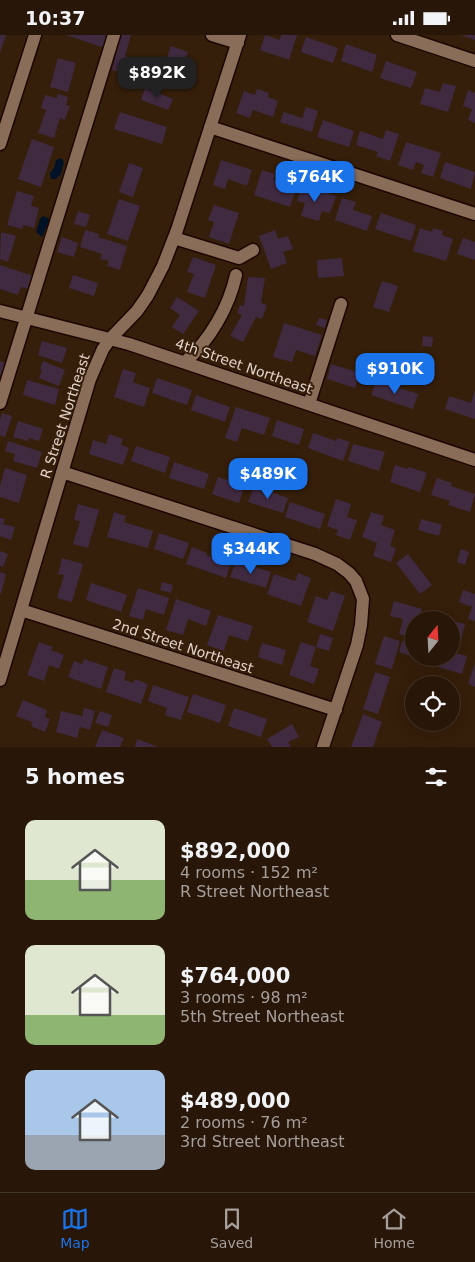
<!DOCTYPE html>
<meta charset="utf-8">
<style>
:root{--surface:#281608;--page:#342316;--text:#f1f3f6;--muted:#a59f9c;--line:#443529;--accent:#1a73e8}
body{margin:0;font-family:"DejaVu Sans",sans-serif;background:var(--page);color:var(--text);height:100vh;display:flex;flex-direction:column;font-size:19px;white-space:nowrap}
*{box-sizing:border-box;margin:0}
p{font-size:16px;color:var(--muted)}
.icon{flex:none;width:28px;height:28px;fill:none;stroke:currentColor;stroke-width:2;stroke-linecap:round;stroke-linejoin:round}
.map{position:relative;height:712px;overflow:hidden}
.details{display:flex;flex-direction:column;background:var(--surface);flex:1}
.details>*{flex:none}
.needle{width:32px;rotate:18deg}
.buttons{position:absolute;left:405px;top:576px;display:grid;gap:10px}
.buttons a{display:grid;place-items:center;width:55px;height:55px;border-radius:50%;background:var(--surface);box-shadow:0 5px 20px #0002,0 0 0 1px var(--line);font-size:25px}
.price{position:absolute;translate:-50% -42px;padding:0 11px;border-radius:10px;background:var(--accent);color:#fff;font-size:16px;line-height:32px;filter:drop-shadow(0 1px 2px #0008)}
.price::after{content:'';position:absolute;left:50%;top:30px;width:15px;height:11px;margin-left:-8px;background:inherit;clip-path:polygon(0 0,100% 0,50% 100%)}
.price.current{background:#222;color:#fff}
ul{padding:0;list-style:none}
li{display:flex;align-items:center;gap:15px;height:125px;padding:0 25px}
li span{display:grid;place-items:center;flex:none;width:140px;height:100px;border-radius:10px;color:#555}
li>.icon{margin-inline-start:auto}
span .icon{width:60px;height:60px;fill:#fffc;stroke-width:1}
li b{font-size:21px}
h2{display:flex;justify-content:space-between;align-items:center;height:60px;padding:0 25px;font-size:21px}
.status{display:flex;justify-content:space-between;align-items:center;height:35px;padding:0 25px;background:var(--surface);direction:ltr}
.status svg{height:14px;fill:currentColor}
.tabs{display:flex;justify-content:space-around;align-items:center;height:70px;border-top:1px solid var(--line);background:var(--surface);font-size:14px;color:var(--muted)}
.tabs a{display:grid;justify-items:center;gap:2px}
.tabs .current{color:var(--accent)}
.map>svg:first-child{display:block}
.water{fill:#001326}
.building{fill:#402a40}
.lines{fill:none;stroke-linecap:round;stroke-linejoin:round}
.minor-casing{stroke:#1c0700;stroke-width:15}
.minor{stroke:#8a6d58;stroke-width:12}
.labels{text-anchor:middle;stroke-width:4;stroke-linejoin:round;paint-order:stroke}
.street-label{font-size:14px;fill:#e3d2c7;stroke:#351e0a}
</style>
<div class="status"><b>10:37</b><svg viewBox="0 0 49 12"><path d="M0 12V9h3v3zM5 12V6h3v6zM10 12V3h3v9zM15 12V0h3v12zM26 1h20v11H26zM47 4h2v5h-2z"/></svg></div>
<div class="map">
<svg width="475" height="712" viewBox="0 0 475 712">
<rect width="100%" height="100%" fill="#351e0a"/>
<!-- water -->
<path class="water" d="M61,123L64,127L61,139L56,144H51L50,138L54,133L56,125Z
M43,181L48,183L49,186L42,202L36,197L40,184Z"/>
<!-- building -->
<path class="building" d="M0,0H6L0,18Z
M66,0H109L105,13Z
M121,0H131L125,21L145,26L141,43L112,35Z
M265,0L280,5L281,0H297L289,25L260,15Z
M461,0H475V5Z
M306,2L338,13L333,28L301,17Z
M346,9L377,20L372,37L341,26Z
M171,11L188,17L180,41L162,36Z
M58,23L76,28L68,57L50,52Z
M386,26L417,37L411,53L380,43Z
M443,48L456,51L448,77L420,69L425,53L440,57Z
M145,53L173,64L168,75L141,65Z
M257,54L269,58L268,62L278,66L273,82L253,75L250,83L236,78L244,56L255,60Z
M468,55L475,58V88L468,85L472,74L463,71Z
M58,59L68,62L66,70L70,71L65,85L60,83L54,103L38,98L46,75L41,73L45,60L57,63Z
M306,72L318,76L312,97L280,87L284,77L302,83Z
M120,77L167,92L162,109L114,94Z
M323,85L354,96L349,112L317,102Z
M386,95L399,99L390,126L376,121L378,117L356,110L360,96L383,104Z
M32,104L54,112L41,152L18,144Z
M406,107L441,118L433,142L421,138L424,130L416,127L413,135L398,130Z
M221,125L252,135L247,151L228,144L225,154L213,150Z
M445,127L475,137L471,154L440,143Z
M129,128L143,133L133,162L119,157Z
M262,135L275,139L273,145L297,152L290,172L254,160Z
M302,150L336,161L330,178L322,176L319,186L301,181L305,168L297,166Z
M17,156L34,161L31,171L39,173L34,193L23,190L22,194L7,190Z
M342,163L356,167L353,175L372,181L367,196L335,185Z
M119,164L140,171L128,206L107,199Z
M214,170L239,178L229,209L209,202L214,187L208,185Z
M78,176L90,180L86,192L74,189Z
M381,178L416,190L411,206L375,194Z
M420,193L432,197L433,193L443,196L442,200L453,204L446,226L413,216Z
M85,195L99,199L98,202L127,211L120,235L107,231L109,226L100,224L102,219L80,212Z
M275,195L278,204L288,201L293,214L283,217L287,228L271,234L259,201Z
M1,197L16,201L8,227L0,224Z
M62,202L78,208L74,222L57,217Z
M463,203L475,207V225L457,219Z
M193,222L216,230L205,263L187,257L194,239L187,237Z
M342,223L344,241L318,243L317,225Z
M0,230L33,241L29,254L21,252L18,260L0,254Z
M73,240L98,248L94,261L69,253Z
M248,242L265,243L261,268L267,270L262,284L256,282L243,307L230,301L242,280L237,278L240,270L244,271Z
M382,246L398,251L389,277L373,272Z
M177,262L199,276L183,299L172,292L180,280L170,273Z
M319,283L327,285L325,293L316,290Z
M284,288L322,300L315,321L296,315L292,327L273,322Z
M423,301L433,302L432,312L422,311Z
M42,306L67,313L62,328L38,320Z
M0,326L7,329L3,341L0,340Z
M43,326L65,335L59,351L39,343L42,335L40,334Z
M331,329L360,338L355,353L327,344Z
M123,334L136,338L133,347L150,353L144,372L114,362Z
M157,343L192,355L187,370L152,358Z
M27,345L59,354L55,370L23,360Z
M376,346L418,359L413,374L371,360Z
M475,355V384L445,374L449,361L471,368Z
M196,360L230,372L225,387L191,375Z
M236,372L270,383L264,400L242,393L237,407L225,403Z
M2,378L12,381L5,402L0,400V385Z
M277,385L304,394L299,410L272,401Z
M18,386L43,394L39,406L29,403L28,406L13,402Z
M313,398L336,406L337,403L350,407L343,426L308,413Z
M109,399L123,404L121,410L129,413L123,430L89,419L93,405L106,409Z
M8,406L42,417L37,433L13,426L15,419L5,416Z
M353,409L385,417L379,436L348,426Z
M136,411L170,422L165,438L131,426Z
M174,427L209,439L204,454L169,443Z
M395,430L408,434L409,432L427,438L420,457L390,447Z
M238,431L250,435L239,468L212,459L218,442L233,447Z
M5,433L27,440L19,468L0,462V451Z
M437,443L452,448L451,451L475,459L470,477L448,470L450,466L431,460Z
M254,451L288,463L283,478L248,467Z
M336,464L351,469L347,482L357,485L350,505L336,500L338,495L327,491Z
M290,467L325,479L320,494L285,482Z
M78,469L99,475L88,513L73,509L80,486L74,485Z
M114,477L126,481L124,487L153,496L148,513L107,502Z
M371,477L384,481L381,490L395,495L390,511L396,513L391,527L373,521L377,508L362,502Z
M0,483L5,484L3,489L15,492L11,505L0,501Z
M421,484L442,490L439,501L418,495Z
M159,498L189,508L183,524L154,514Z
M192,512L207,518L206,520L217,524L220,514L234,519L226,543L186,529Z
M461,514L469,517L465,530L457,527Z
M0,516L8,519L3,532L0,531Z
M408,519L432,550L420,559L396,528Z
M62,523L83,529L72,567L57,563L64,540L58,539Z
M236,526L271,537L266,553L230,542Z
M0,537L6,539L1,559L0,558Z
M298,538L311,543L301,571L267,559L274,539L295,546Z
M162,547L173,550L171,558L160,555Z
M91,548L127,560L121,577L86,565Z
M138,553L169,563L164,580L146,574L143,585L129,581Z
M463,555L475,559V586L468,584L472,572L459,567Z
M331,556L345,561L333,596L307,587L316,561L327,565Z
M176,564L211,576L206,591L188,584L183,600L166,595Z
M394,566L422,574L418,585H414L413,604L399,599L403,584L390,581Z
M218,580L253,591L248,606L229,600L224,616L207,610Z
M451,586L465,589L461,605L451,602Z
M320,599L333,603L329,616L316,612Z
M384,601L400,606L392,634L375,629Z
M402,606L414,609L411,621L399,617Z
M39,607L53,612L51,615L64,620L59,634L49,630L44,646L27,640Z
M301,607L316,612L310,631L319,634L314,649L289,640Z
M262,608L286,615L282,630L258,622Z
M451,617L467,621L462,639L422,627L424,622H451Z
M84,624L108,632L101,654L68,642L74,626L82,629Z
M475,628V652L468,649Z
M114,633L126,637L124,645L133,648L135,644L148,649L141,669L106,657Z
M375,637L390,642L378,679L363,674Z
M153,650L189,662L181,685L165,680L167,673L148,666Z
M193,659L226,670L220,688L187,677Z
M23,665L47,675L45,682L50,684L45,697L31,691L32,687L16,681Z
M84,673L95,676L90,695L80,692L77,703L56,697L61,676L82,681Z
M234,673L267,684L261,702L228,691Z
M100,676L112,680L108,692L95,688Z
M363,679L382,687L373,712H351Z
M292,689L299,702L288,707L291,712H272L267,704Z
M102,695L124,703L120,712H95Z
M137,704L158,712H135Z"/>
<g class="lines">
<defs>
<path id="minor" d="M212,0L238,8
M397,0L475,26
M210,92L475,179
M0,109L35,0
M174,203L239,223L253,215
M0,276L129,309L475,425
M185,327C210,305 229,272 236,240
M0,368L114,0
M309,369L341,269
M62,437L315,519L337,529L349,538L356,546L363,564L361,590L357,610L323,712
M21,575L336,675
M0,645L90,344L103,314L111,303L137,276L148,260L163,231L177,195L240,0"/>
</defs>
<!-- minor casing -->
<use href="#minor" class="minor-casing"/>
<!-- minor -->
<use href="#minor" class="minor"/>
</g>
<g class="labels">
<!-- street labels -->
<g class="street-label">
<text transform="translate(244 331) rotate(19)" y="5">4th Street Northeast</text>
<text transform="translate(65 381) rotate(-72)" y="5">R Street Northeast</text>
<text transform="translate(183 611) rotate(18)" y="5">2nd Street Northeast</text>
</g>
</g>
</svg>
<div class="buttons">
<a><svg class="needle" viewBox="-14 -14 28 28"><path d="M0-13l5 13h-10z" fill="#e53935"/><path d="M0 13l5-13h-10z" fill="#a59f9c"/></svg></a>
<a><svg class="icon" aria-label="locate" viewBox="0 0 24 24"><circle cx="12" cy="12" r="6"/><path d="M12 2v4M12 18v4M2 12h4M18 12h4"/></svg></a>
</div>
<b class="price current" style="left:157px;top:64px">$892K</b>
<b class="price" style="left:315px;top:168px">$764K</b>
<b class="price" style="left:395px;top:360px">$910K</b>
<b class="price" style="left:268px;top:465px">$489K</b>
<b class="price" style="left:251px;top:540px">$344K</b>
</div>
<section class="details">
<h2>5 homes<svg class="icon" aria-label="filters" viewBox="0 0 24 24"><path d="M4 7h16M4 17h16"/><circle cx="9" cy="7" r="2"/><circle cx="15" cy="17" r="2"/></svg></h2>
<ul>
<li><span style="background:linear-gradient(#dfe7d0 60%,#8fb573 0)"><svg class="icon" aria-label="home" viewBox="0 0 24 24"><path d="M3 11l9-7 9 7M6 9v11h12V9"/></svg></span><div><b>$892,000</b><p>4 rooms · 152 m²</p><p>R Street Northeast</p></div></li>
<li><span style="background:linear-gradient(#dfe7d0 70%,#8fb573 0)"><svg class="icon" aria-label="home" viewBox="0 0 24 24"><path d="M3 11l9-7 9 7M6 9v11h12V9"/></svg></span><div><b>$764,000</b><p>3 rooms · 98 m²</p><p>5th Street Northeast</p></div></li>
<li><span style="background:linear-gradient(#a9c7e8 65%,#9aa5b1 0)"><svg class="icon" aria-label="home" viewBox="0 0 24 24"><path d="M3 11l9-7 9 7M6 9v11h12V9"/></svg></span><div><b>$489,000</b><p>2 rooms · 76 m²</p><p>3rd Street Northeast</p></div></li>
</ul>
</section>
<nav class="tabs">
<a class="current"><svg class="icon" aria-label="map" viewBox="0 0 24 24"><path d="M3 6l6-2 6 2 6-2v14l-6 2-6-2-6 2zM9 4v14M15 6v14"/></svg>Map</a>
<a><svg class="icon" aria-label="saved" viewBox="0 0 24 24"><path d="M7 4h10v16l-5-4-5 4z"/></svg>Saved</a>
<a><svg class="icon" aria-label="home" viewBox="0 0 24 24"><path d="M3 11l9-7 9 7M6 9v11h12V9"/></svg>Home</a>
</nav>
